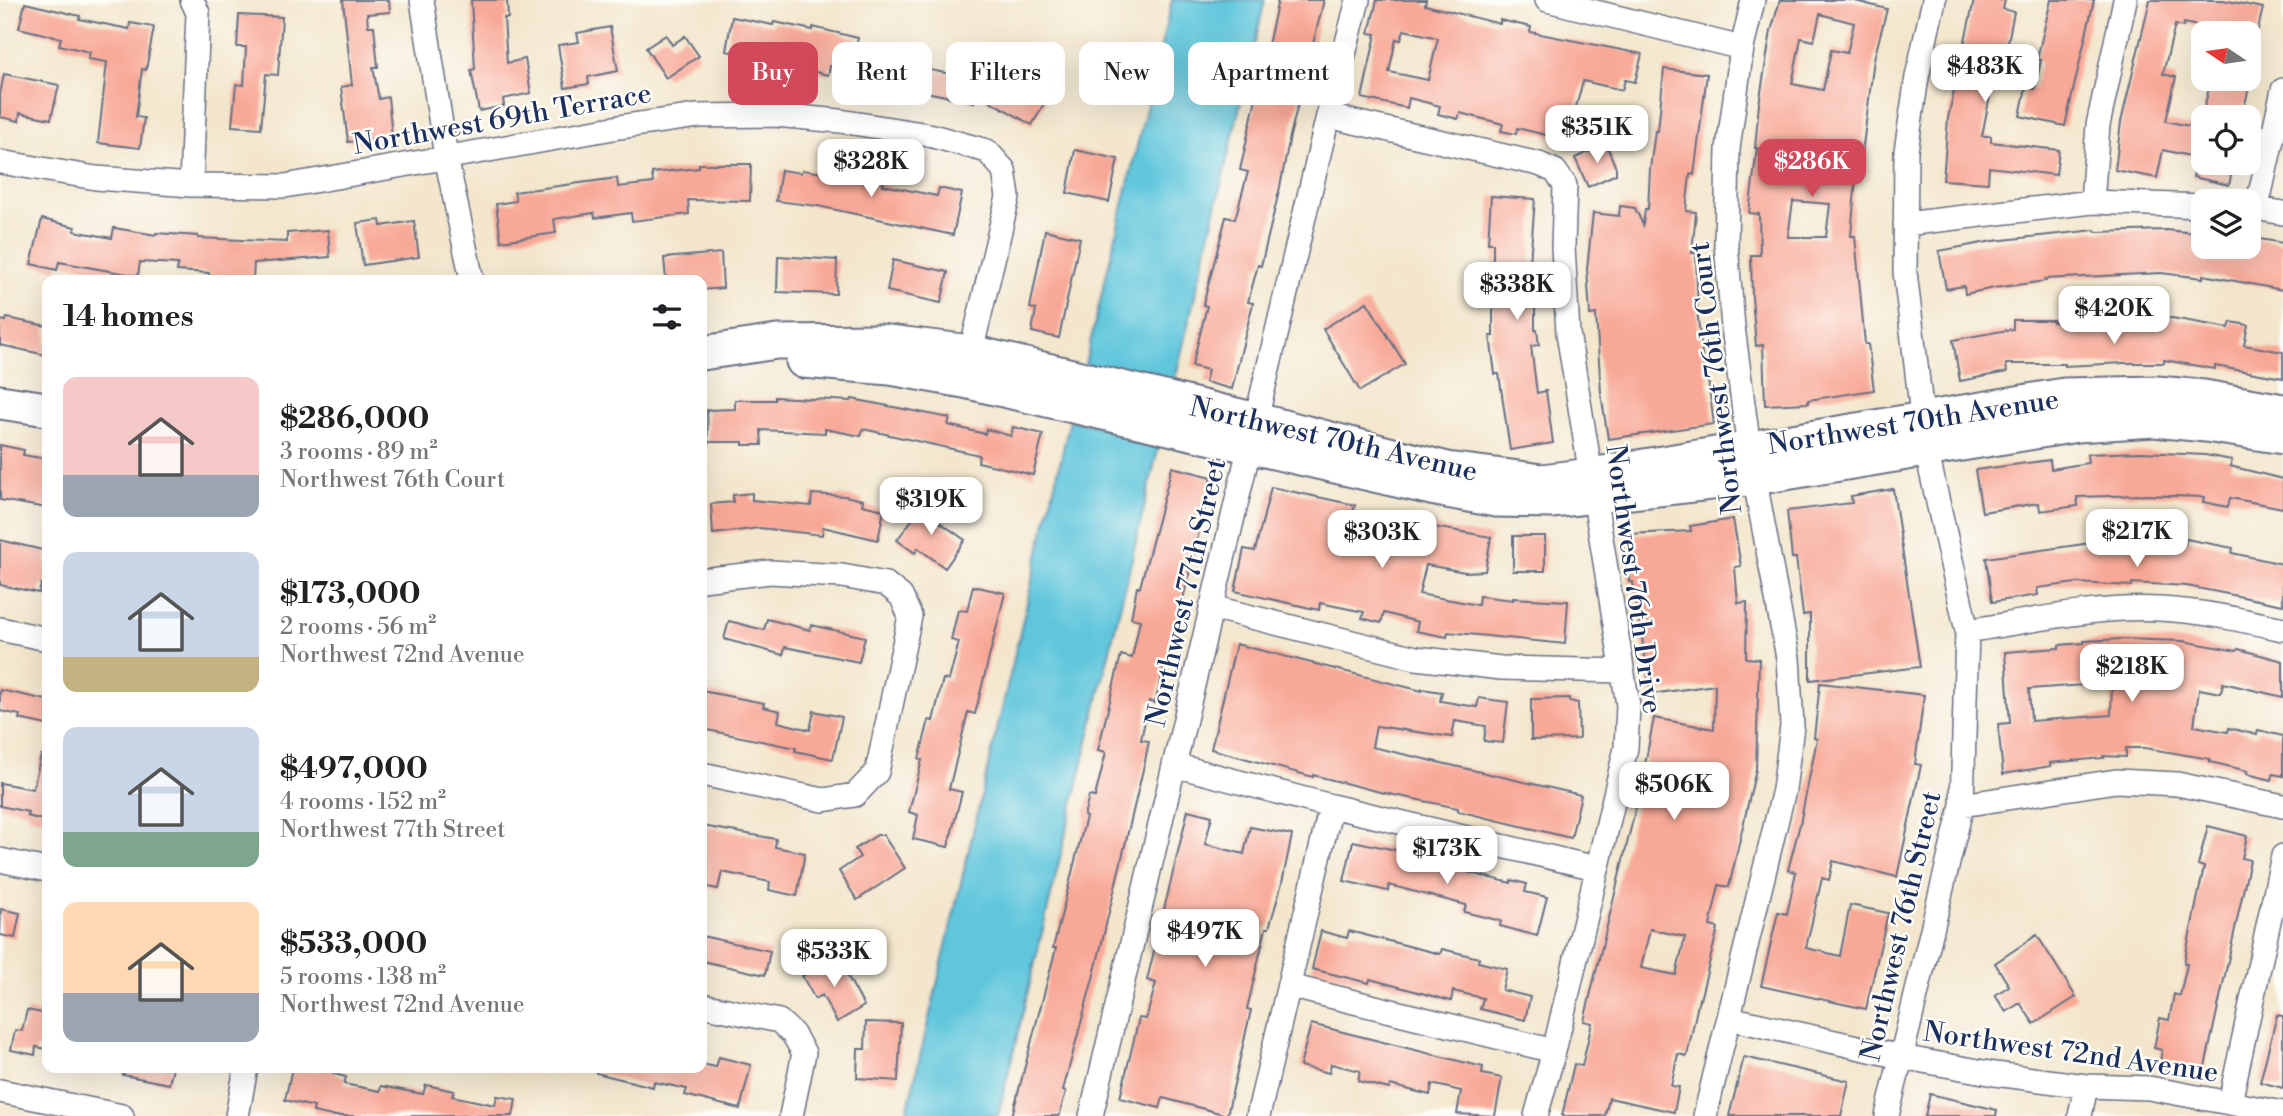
<!DOCTYPE html>
<meta charset="utf-8">
<style>
:root{--surface:#fff;--page:#f6f6f6;--text:#202124;--muted:#757577;--accent:#d1495b}
body{margin:0;font-family:"Libre Bodoni",serif;background:var(--page);color:var(--text);height:100vh;display:flex;flex-direction:column;font-size:26px;white-space:nowrap}
*{box-sizing:border-box;margin:0}
p{font-size:23px;color:var(--muted)}
.icon{flex:none;width:38px;height:38px;fill:none;stroke:currentColor;stroke-width:2;stroke-linecap:round;stroke-linejoin:round}
.map{position:relative;flex:1;overflow:hidden}
.details{position:absolute;left:42px;top:275px;width:665px;height:798px;display:flex;flex-direction:column;background:var(--surface);border-radius:14px;box-shadow:0 7px 28px #0002}
.details>*{flex:none}
.guide{position:absolute;left:728px;top:42px;width:665px;height:63px;display:flex;gap:14px}
.needle{width:46px;rotate:283deg}
.controls{position:absolute;left:2191px;top:21px;display:grid;gap:14px}
.controls a{display:grid;place-items:center;width:70px;height:70px;border-radius:14px;background:var(--surface);box-shadow:0 7px 28px #0002;font-size:35px}
.price{position:absolute;translate:-50% -60px;padding:0 16px;border-radius:14px;background:#fff;color:#222;font-size:23px;line-height:46px;filter:drop-shadow(0 2px 4px #0008)}
.price::after{content:'';position:absolute;left:50%;top:42px;width:21px;height:16px;margin-left:-10px;background:inherit;clip-path:polygon(0 0,100% 0,50% 100%)}
.price.on{background:var(--accent);color:#fff}
ul{padding:0;list-style:none}
li{display:flex;align-items:center;gap:21px;height:175px;padding:0 21px}
li span{display:grid;place-items:center;flex:none;width:196px;height:140px;border-radius:14px;color:#555}
li>.icon{margin-inline-start:auto}
span .icon{width:84px;height:84px;fill:#fffc;stroke-width:1}
li b{font-size:30px}
h2{display:flex;justify-content:space-between;align-items:center;height:84px;padding:0 21px;font-size:30px}
.pill{padding:0 24px;border-radius:14px;background:var(--surface);box-shadow:0 7px 28px #0002;font-size:24px;line-height:63px}
.pill.on{background:var(--accent);color:#fff}
.map>svg:first-child{display:block}
.water{fill:#5fc6dc;stroke:#3d7a9d;stroke-width:2}
.building{fill:#f8a896;fill-rule:evenodd}
.lines{fill:none;stroke-linecap:round;stroke-linejoin:round}
.street-casing{stroke:#676f84;stroke-width:26}
.secondary-casing{stroke:#676f84;stroke-width:37}
.street{stroke:#fff;stroke-width:23}
.secondary{stroke:#fff;stroke-width:33}
.labels{text-anchor:middle;stroke-width:5;stroke-linejoin:round;paint-order:stroke}
.street-label{font-size:28px;fill:#1b2f5e;stroke:#fdfcf7}
</style>
<div class="map">
<svg width="2283" height="1116" viewBox="0 0 2283 1116">
<rect width="100%" height="100%" fill="#fdfcf7"/>
<filter id="ink" filterUnits="userSpaceOnUse"><feTurbulence type="fractalNoise" baseFrequency=".0143" numOctaves="2"/><feDisplacementMap in="SourceGraphic" scale="14" xChannelSelector="R" yChannelSelector="G"/><feConvolveMatrix kernelMatrix="1 2 1 2 8 2 1 2 1" color-interpolation-filters="sRGB"/></filter>
<filter id="wash" filterUnits="userSpaceOnUse"><feTurbulence type="fractalNoise" baseFrequency=".00686" numOctaves="4" result="noise"/><feDisplacementMap in="SourceGraphic" scale="28" xChannelSelector="R" yChannelSelector="G"/><feGaussianBlur stdDeviation="1.57" result="paint"/><feColorMatrix in="noise" values="0 0 0 0 0 0 0 0 0 0 0 0 0 0 0 0 0 1.4 0 .05"/><feComposite in="paint" operator="in"/></filter>
<g filter="url(#wash)">
<rect width="100%" height="100%" fill="#f3e6cc"/>
<!-- water -->
<path class="water" d="M1172,0H1265L1173,388L1085,364Z
M1070,420L1160,441L998,1116H906Z"/>
<g id="blocks">
<!-- building -->
<path class="building" d="M343,0H389L390,12L367,14L368,26H374L378,67H373L379,99L388,97L392,136L348,142L341,87L352,85Z
M471,0H507L508,18H504L507,63L525,59L531,93L503,99L504,106L479,111L471,70L475,69Z
M1278,0H1324L1290,136L1280,187L1261,266L1258,265L1248,302L1253,303L1232,389L1205,382L1208,370L1192,366L1207,306L1203,305L1226,217L1235,219L1248,172L1240,170Z
M1377,0H1426L1425,5L1500,24V20L1531,27L1530,32L1642,54L1635,82L1625,80L1622,90L1583,81L1567,140L1517,128L1516,134L1501,131L1503,124L1460,113L1458,119L1438,114L1440,106L1409,98L1407,108L1362,98L1376,34L1369,33ZM1404,30L1438,38L1428,80L1389,72L1396,39L1401,40Z
M1780,0H1851L1887,9L1874,59L1862,154L1858,153L1851,236H1855L1865,344H1868L1874,390L1808,400V403L1765,405L1763,345L1756,346L1752,297L1751,255H1760L1759,214L1749,213L1757,148H1755L1759,104L1771,31ZM1820,14L1854,23L1847,53L1831,50L1823,90L1792,84L1801,38L1814,41ZM1793,201L1830,204L1826,237H1788Z
M1974,0H2005L2003,9L2014,12L2005,57L2009,58L2001,87L1992,85L1982,136H1991V142L2059,150L2056,175L1989,167L1988,183L1943,180L1948,118Z
M2051,0H2094L2065,126L2020,116L2026,87L2035,89L2041,60L2037,59Z
M2150,0H2223L2263,8L2257,33H2230L2184,23L2183,27L2175,25L2163,74L2176,77L2166,121L2203,129V159L2163,150L2157,178L2115,170L2121,122Z
M25,3L80,16L79,19L129,29L130,23L154,27L146,70L142,69L136,117L144,118L140,148L98,143L107,62L88,59L90,52L59,45L61,38L19,28Z
M239,15L282,17L278,75L266,74L261,128L232,126L236,84L244,85L246,47H237Z
M732,17L773,25L774,22L813,30V27L858,38L856,46L886,51L884,61L1001,84L1005,78L1046,100L1032,125L976,93L974,102L907,88L906,92L866,84L867,75L830,66L828,75L803,69V66L726,51Z
M610,27L618,71L588,77L589,84L565,88L558,45L579,42L577,33Z
M666,35L672,45L685,36L699,56L666,78L646,48Z
M1664,69L1707,74L1694,175L1690,174L1686,211L1696,212L1692,253H1696L1698,319L1704,372H1707L1714,424L1608,439L1601,393L1596,314L1590,315L1587,269L1593,213L1619,216L1620,206L1635,208L1643,225L1645,209H1648L1650,169L1655,131H1658Z
M4,74L59,85L51,119L20,113L19,121L0,117V94Z
M2211,79H2251L2242,117H2202Z
M1606,144L1616,168V174L1588,187L1575,158Z
M1075,150L1118,159L1109,202L1067,193Z
M2196,163H2234L2229,185L2193,177Z
M699,164H751L750,201L688,200L689,214L632,221L631,213L595,218L594,213L554,219L556,233L501,241L496,204L516,201L514,192L617,178L618,187L653,183L652,173L699,168Z
M781,170L801,173L802,170L845,176L846,172L884,179L883,185L937,196L939,188L962,193L953,235L818,206L776,201Z
M1491,196L1535,199L1530,262H1535V330H1537L1539,345L1531,346L1537,393L1546,391L1553,443L1510,450L1499,374H1495L1490,336H1493V243H1488Z
M42,219L75,227L74,231L112,238L114,228L156,235V233L198,236V238L287,242V233L328,230L330,257L254,263L253,279L209,277V273L177,271L178,264L140,262L138,276L59,262L57,270L31,264Z
M380,220L381,226L414,221L419,257L363,265L357,223Z
M1045,230L1080,238L1059,338L1032,332L1036,309L1030,308Z
M2095,230L2096,232L2167,230L2203,234V247H2249V237L2283,243V290L2203,275V278L2161,273L2045,279L2046,281L1994,288L1965,294L1964,286L1946,289L1939,251L1993,241Z
M721,253L723,288L702,290V280H666L664,258Z
M778,256L837,260L836,294L777,292Z
M893,260L948,272L941,303L887,291Z
M1367,302L1405,364L1360,391L1323,329Z
M7,318L47,326L46,355L0,345V320L6,321Z
M2110,318H2172L2229,328L2231,322L2248,325L2244,345L2283,352V378L2215,366V369L2164,360V363H2124L2065,366V364H2006L2007,372L1960,381L1953,340L2013,329V320H2053V322Z
M775,397L851,401L852,399L950,418L948,425L985,434L986,429L1011,436L1013,427L1043,434L1033,475L978,462L979,455L863,429L861,436L825,429V433L761,430L762,445H743V442H708L707,410L735,409V400H775Z
M0,445L24,450L23,455L47,459V508L0,500Z
M2141,452L2205,455L2232,460L2230,466L2283,479V508L2230,498L2228,507L2203,502L2204,497L2142,495L2077,497L2078,506L2040,511L2039,503L1982,512L1975,470L2050,460L2051,469L2088,463L2087,454Z
M1172,467L1212,477L1170,654L1168,653L1155,703L1149,701L1141,740L1149,741L1145,761L1096,967L1063,1090L1066,1091L1059,1116H1012L1056,948H1053L1086,817L1084,816L1089,796L1095,797L1106,752L1098,750L1121,655L1132,658L1140,620L1131,618L1137,587H1140Z
M1271,487L1355,505L1352,515L1389,524L1391,514L1435,524L1434,527L1491,537L1485,571L1465,572L1426,565L1419,594L1478,605L1479,596L1513,600V598L1568,601L1565,644L1448,632L1447,637L1416,631L1418,622L1384,613L1381,623L1362,618L1364,612L1320,603L1319,610L1235,591L1244,549L1255,551Z
M1893,489L1920,667L1810,680V614L1803,615L1796,558H1792L1787,511L1852,503L1851,496Z
M752,493V500L811,506L812,494L845,496L863,500L862,505L884,510L878,540L823,527L822,535L759,528L713,534L711,504L733,502V495Z
M923,505L940,518L938,521L965,540L945,568L918,548L915,553L897,540Z
M1733,519L1741,566L1735,567L1738,603L1747,602L1746,658L1759,659L1756,769L1729,887L1719,885L1710,926L1718,928L1700,1000L1699,999L1687,1056L1678,1054L1671,1086L1679,1087L1674,1112L1609,1098L1605,1116H1562L1574,1064L1582,1066L1592,1023L1584,1021L1640,790L1654,718L1714,729L1715,685L1651,694L1633,582H1629L1627,534L1691,531L1690,526ZM1650,929L1685,937L1676,975L1641,968Z
M1513,536H1545V571H1513Z
M2186,539L2233,548L2232,553L2283,564V605L2187,586L2132,583V586L2076,583L2037,588L2038,595L1992,602L1986,558L2098,542L2185,544Z
M0,540L47,551V585L41,584L39,593L0,585Z
M973,586L1005,593L975,714L968,712L949,789L962,792L948,847L913,839L918,815L909,812L922,760L919,759L929,720L933,721L943,679L949,680L959,642L951,640L958,610L967,611Z
M767,619L810,630L811,625L865,637L859,662L785,647L783,655L724,639L729,621L764,630Z
M2122,639L2183,641L2237,651L2238,649L2283,661V697L2223,683L2221,693L2199,689L2194,726L2228,732L2229,728L2257,735L2258,730L2283,736V776L2273,774L2272,780L2247,774L2248,771L2210,762V759L2145,748H2126V757L2103,756L2104,758L2050,763L2051,766L2003,774L1998,724L2010,723L2005,652L2059,648V645L2084,643V641ZM2112,683L2111,715L2031,721L2029,689Z
M1236,644L1422,691V689L1442,692L1440,701L1477,707L1479,698L1508,702L1503,743L1484,741L1486,726L1455,721L1452,737L1376,726L1372,747L1581,795L1571,838L1458,811V808L1380,792L1313,775V777L1211,749Z
M1820,683L1924,695L1915,764L1921,765L1897,877L1833,861L1829,880L1822,878L1806,948L1840,956L1850,905L1888,913L1866,1009L1761,986L1778,912L1787,914L1796,872L1788,870L1800,824L1817,739L1814,738Z
M0,690L47,700V725L19,719L20,715L0,711Z
M702,691L764,703L763,707L780,711L778,722L810,730L814,711L842,717L833,759L795,751L796,748L702,729Z
M1569,698V701L1578,703L1579,739L1531,740V699Z
M41,755L47,756V821L27,816L28,812L0,806V783L33,789Z
M1188,810L1212,816L1205,844L1244,854L1250,827L1292,835L1282,883L1269,928H1266L1247,1009L1251,1010L1227,1115L1163,1098L1160,1108L1120,1098L1139,1018L1146,1019L1156,983L1147,980Z
M702,826L776,839L775,847L805,853L797,896L769,890L770,882L722,872L718,889L702,886Z
M2208,826L2247,836L2242,858L2250,860L2203,1076L2159,1067L2162,1050L2154,1048L2160,1018L2169,1020L2174,994L2180,996L2187,964L2184,963L2204,867L2198,865Z
M877,835H883L905,868L857,900L839,871L860,857L855,849Z
M1353,841L1396,850V852L1442,864V866L1511,883V880L1527,884L1525,892L1547,897L1537,936L1500,926L1501,921L1464,912L1466,905L1389,885L1388,891L1344,881Z
M1,909L20,913L15,938L0,935Z
M1321,931L1347,938L1349,931L1440,954L1442,949L1479,958L1478,962L1507,969L1502,990L1530,997L1525,1020L1480,1009L1483,998L1453,991L1451,1001L1370,979L1369,983L1312,969Z
M2037,935L2076,997L2034,1024L2020,1003L2006,1012L1995,995L2009,986L1995,963Z
M702,936L770,951L765,975L702,961Z
M837,957L864,1006L837,1022L822,995L815,999L802,976Z
M27,1010L47,1014V1049L36,1047L35,1055L11,1050L15,1030L22,1031Z
M2277,1015L2283,1016V1088L2260,1082Z
M866,1022L901,1023L898,1081L857,1078L858,1049H865Z
M1311,1024L1483,1067L1482,1074L1502,1078L1495,1116L1457,1114L1461,1091L1432,1084L1430,1095L1390,1085L1389,1089L1358,1081L1360,1071L1331,1064L1329,1073L1300,1066Z
M719,1057L751,1065L740,1109L685,1095L687,1089L654,1082L653,1087L596,1073V1068H702V1064L716,1067Z
M1744,1057L1849,1081L1841,1116H1729Z
M124,1068H173L169,1084L123,1075Z
M292,1068L317,1071L318,1068H336L334,1074L346,1077L344,1084L380,1091L381,1086L423,1094L426,1085L454,1091L452,1096L495,1105L497,1096L516,1099L513,1116H332L313,1112L314,1107L285,1100Z
M1930,1094L1997,1110L1996,1116H1925Z"/>
</g>
</g>
<g filter="url(#ink)">
<use href="#blocks" fill-opacity="0" stroke="#676f84" stroke-width="2"/>
<g class="lines">
<defs>
<path id="street" d="M422,0L446,157L472,280
M1547,0L1742,48
M1328,116L1539,164L1555,171L1565,185L1563,247L1568,333L1628,705L1626,748L1554,1051L1536,1116
M0,162L96,178L191,185L285,186L619,127L698,116L775,115L840,121L929,135L987,151L1004,170L1008,197L968,364
M191,185L198,13L192,0
M2092,202L2098,125L2125,0
M2249,207L2283,213
M2257,207L2283,90
M1905,224L2092,202L2203,206
M702,580L770,572L842,576L886,584L901,596L910,616L877,772L855,795L823,800L702,774
M1211,607L1416,658L1501,668L1622,671
M0,629L47,639
M1967,631C2030,621 2096,606 2160,609C2202,611 2242,620 2283,629
M1174,765L1331,806L1596,868
M1962,805L2116,781L2177,784L2283,806
M0,860L47,870
M1289,986L1554,1051
M702,1005L779,1021L793,1034L804,1053L791,1116
M1729,1018L1901,1057L1995,1074L2086,1086L2149,1088L2283,1113
M0,1091L122,1116
M2230,1102L2283,856
M237,1116L246,1068
M1091,1116L1328,116L1358,0
M1258,1116L1331,806
M1705,1116L1784,790L1792,726L1788,658L1749,449L1733,327L1726,244L1728,149L1742,48L1753,0
M1887,1116L1962,805L1967,631L1926,449L1905,272L1906,151L1917,77L1934,0
M2080,1116L2086,1086"/>
<path id="secondary" d="M702,353L777,342L880,341L971,352L1257,420L1447,469L1542,481L1591,475L2064,395L2157,393L2204,397L2283,411
M803,361L890,368L964,381L1431,488L1496,500L1551,501L1755,478L2077,425L2154,420L2206,425L2283,437
M0,402L47,409"/>
</defs>
<!-- street casing -->
<use href="#street" class="street-casing"/>
<!-- secondary casing -->
<use href="#secondary" class="secondary-casing"/>
<!-- street -->
<use href="#street" class="street"/>
<!-- secondary -->
<use href="#secondary" class="secondary"/>
</g>
</g>
<g class="labels">
<!-- street labels -->
<g class="street-label">
<text transform="translate(502 118) rotate(-10)" y="10">Northwest 69th Terrace</text>
<text transform="translate(1715 378) rotate(-97)" y="10">Northwest 76th Court</text>
<text transform="translate(1913 421) rotate(-9)" y="10">Northwest 70th Avenue</text>
<text transform="translate(1334 438) rotate(13)" y="10">Northwest 70th Avenue</text>
<text transform="translate(1635 579) rotate(82)" y="10">Northwest 76th Drive</text>
<text transform="translate(1185 592) rotate(-77)" y="10">Northwest 77th Street</text>
<text transform="translate(1900 926) rotate(-77)" y="10">Northwest 76th Street</text>
<text transform="translate(2071 1051) rotate(8)" y="10">Northwest 72nd Avenue</text>
</g>
</g>
</svg>
<div class="controls">
<a><svg class="needle" viewBox="-14 -14 28 28"><path d="M0-13l5 13h-10z" fill="#e53935"/><path d="M0 13l5-13h-10z" fill="#757577"/></svg></a>
<a><svg class="icon" aria-label="locate" viewBox="0 0 24 24"><circle cx="12" cy="12" r="6"/><path d="M12 2v4M12 18v4M2 12h4M18 12h4"/></svg></a>
<a><svg class="icon" aria-label="layers" viewBox="0 0 24 24"><path d="M12 4l9 5-9 5-9-5zM3 14l9 5 9-5"/></svg></a>
</div>
<b class="price" style="left:1985px;top:104px">$483K</b>
<b class="price" style="left:1597px;top:165px">$351K</b>
<b class="price" style="left:871px;top:199px">$328K</b>
<b class="price on" style="left:1812px;top:199px">$286K</b>
<b class="price" style="left:1517px;top:322px">$338K</b>
<b class="price" style="left:2114px;top:346px">$420K</b>
<b class="price" style="left:931px;top:537px">$319K</b>
<b class="price" style="left:2137px;top:569px">$217K</b>
<b class="price" style="left:1382px;top:570px">$303K</b>
<b class="price" style="left:2132px;top:704px">$218K</b>
<b class="price" style="left:1674px;top:822px">$506K</b>
<b class="price" style="left:1447px;top:886px">$173K</b>
<b class="price" style="left:1205px;top:969px">$497K</b>
<b class="price" style="left:834px;top:989px">$533K</b>
<div class="guide">
<a class="pill on">Buy</a>
<a class="pill">Rent</a>
<a class="pill">Filters</a>
<a class="pill">New</a>
<a class="pill">Apartment</a>
</div>
<section class="details">
<h2>14 homes<svg class="icon" aria-label="filters" viewBox="0 0 24 24"><path d="M4 7h16M4 17h16"/><circle cx="9" cy="7" r="2"/><circle cx="15" cy="17" r="2"/></svg></h2>
<ul>
<li><span style="background:linear-gradient(#f6c9c9 70%,#9aa5b1 0)"><svg class="icon" aria-label="home" viewBox="0 0 24 24"><path d="M3 11l9-7 9 7M6 9v11h12V9"/></svg></span><div><b>$286,000</b><p>3 rooms · 89 m²</p><p>Northwest 76th Court</p></div></li>
<li><span style="background:linear-gradient(#c9d6e8 75%,#c2b280 0)"><svg class="icon" aria-label="home" viewBox="0 0 24 24"><path d="M3 11l9-7 9 7M6 9v11h12V9"/></svg></span><div><b>$173,000</b><p>2 rooms · 56 m²</p><p>Northwest 72nd Avenue</p></div></li>
<li><span style="background:linear-gradient(#c9d6e8 75%,#7fa58c 0)"><svg class="icon" aria-label="home" viewBox="0 0 24 24"><path d="M3 11l9-7 9 7M6 9v11h12V9"/></svg></span><div><b>$497,000</b><p>4 rooms · 152 m²</p><p>Northwest 77th Street</p></div></li>
<li><span style="background:linear-gradient(#ffd9b3 65%,#9aa5b1 0)"><svg class="icon" aria-label="home" viewBox="0 0 24 24"><path d="M3 11l9-7 9 7M6 9v11h12V9"/></svg></span><div><b>$533,000</b><p>5 rooms · 138 m²</p><p>Northwest 72nd Avenue</p></div></li>
</ul>
</section>
</div>
